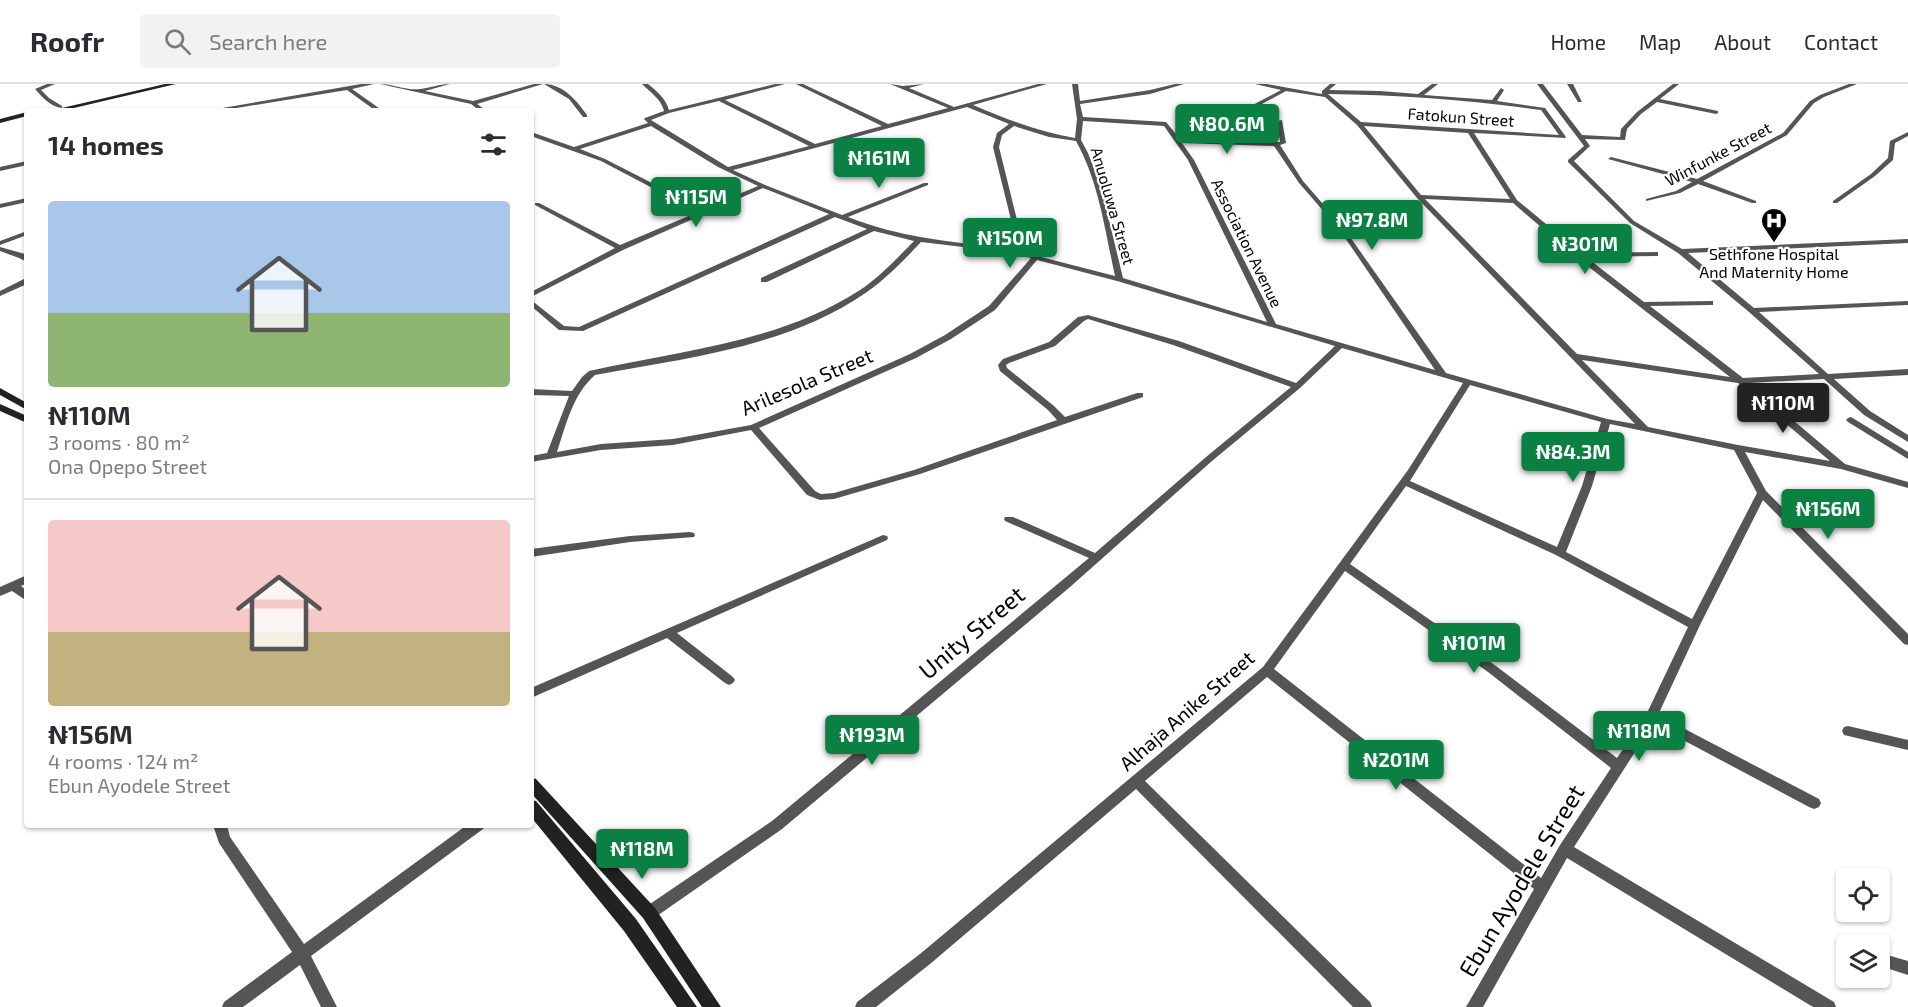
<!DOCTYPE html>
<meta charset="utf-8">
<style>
:root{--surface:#fff;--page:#f2f2f3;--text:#2b2b33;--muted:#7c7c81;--line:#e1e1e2;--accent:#0b8043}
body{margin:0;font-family:"Exo 2",sans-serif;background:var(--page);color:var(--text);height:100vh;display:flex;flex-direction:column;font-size:22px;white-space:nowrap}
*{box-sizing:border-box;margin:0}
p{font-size:20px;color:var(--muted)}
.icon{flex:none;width:33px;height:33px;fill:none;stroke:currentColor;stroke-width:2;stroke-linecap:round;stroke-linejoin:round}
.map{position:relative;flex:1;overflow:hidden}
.sheet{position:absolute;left:24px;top:24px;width:510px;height:720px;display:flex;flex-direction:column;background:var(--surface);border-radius:6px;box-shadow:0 2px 4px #0004}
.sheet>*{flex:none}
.buttons{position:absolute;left:1836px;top:784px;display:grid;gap:12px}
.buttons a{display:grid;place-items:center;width:54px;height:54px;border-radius:6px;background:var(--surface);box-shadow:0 2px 4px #0004;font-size:30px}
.price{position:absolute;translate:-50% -51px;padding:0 14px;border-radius:6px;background:var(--accent);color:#fff;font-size:20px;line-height:39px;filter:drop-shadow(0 2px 3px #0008)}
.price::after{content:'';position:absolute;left:50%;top:36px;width:18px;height:14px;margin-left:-9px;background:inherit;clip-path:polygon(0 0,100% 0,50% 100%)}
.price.current{background:#222;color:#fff}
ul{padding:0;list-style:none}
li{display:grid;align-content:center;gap:12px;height:318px;padding:0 24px}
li+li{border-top:2px solid var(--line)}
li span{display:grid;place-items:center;height:186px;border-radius:6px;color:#555}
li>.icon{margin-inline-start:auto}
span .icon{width:108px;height:108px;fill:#fffc;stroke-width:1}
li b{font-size:26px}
h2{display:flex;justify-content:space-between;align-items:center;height:72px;padding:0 24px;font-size:26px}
header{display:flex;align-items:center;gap:36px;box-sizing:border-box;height:84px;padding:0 30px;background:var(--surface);border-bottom:2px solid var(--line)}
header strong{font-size:28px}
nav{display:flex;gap:33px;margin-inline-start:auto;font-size:21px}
.search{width:420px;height:54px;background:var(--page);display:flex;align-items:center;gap:15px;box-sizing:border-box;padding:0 21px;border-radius:6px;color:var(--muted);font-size:22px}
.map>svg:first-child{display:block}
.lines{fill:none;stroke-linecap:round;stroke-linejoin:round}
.street{fill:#555;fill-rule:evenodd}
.secondary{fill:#222;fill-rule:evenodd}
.labels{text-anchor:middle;stroke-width:4.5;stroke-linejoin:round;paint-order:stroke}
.far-street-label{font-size:16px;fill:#000;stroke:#fff}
.far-poi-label{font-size:16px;fill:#000;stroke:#fff}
.street-label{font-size:20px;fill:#000;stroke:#fff}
.near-street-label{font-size:24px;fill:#000;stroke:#fff}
</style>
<header>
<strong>Roofr</strong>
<div class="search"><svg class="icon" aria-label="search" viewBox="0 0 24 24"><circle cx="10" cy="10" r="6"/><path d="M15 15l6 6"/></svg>Search here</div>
<nav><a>Home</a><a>Map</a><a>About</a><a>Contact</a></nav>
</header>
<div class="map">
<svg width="1908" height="923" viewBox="0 0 1908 923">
<rect width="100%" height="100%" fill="#fff"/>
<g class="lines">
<!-- street -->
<path class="street" d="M47,0H55L41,6L49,14L62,22V24C51,23 42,13 35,5Z
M361,0H374L352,5L383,27H376L347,6L218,27H205Z
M380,0C393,0 408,7 420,5C430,4 439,0 450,0L425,7L473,17L534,0H543L477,20L487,27H480L471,20Z
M544,0C563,0 577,17 587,31V33H583L569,15Z
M642,0H648C657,7 666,15 669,26L775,0H785L725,16L815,60L882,42L796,0H803L888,40L948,24L890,0L903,2L924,0L909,4L954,23L1038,0H1047L973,21C1006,35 1039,48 1075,54L1077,35L1072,0H1078L1080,17L1150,6L1175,0H1184L1150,10L1080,20L1083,33L1166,38L1180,55L1276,58H1280L1277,37L1282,36L1286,59L1280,61L1303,97L1343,143L1446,289L1607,335L1635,340L1417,114L1357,41L1325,13L1286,7L1227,39H1223V37L1281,6L1255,0H1267L1322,10V7L1330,0H1336L1329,6L1380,7L1418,10L1432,0H1438L1424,11L1492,16L1501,4L1504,6L1497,17L1545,24L1566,53L1565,54L1474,49L1517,116L1581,169L1658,168V172H1655L1586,173L1644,218L1713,217V221H1710L1650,222L1743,294L1819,290L1749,228L1678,169L1630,139L1568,78V76L1584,62L1537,0H1543L1582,51L1620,53L1621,45L1637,28L1673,0H1679L1660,15L1718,27V29L1716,30L1657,18L1641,30L1627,45L1625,56L1585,55L1590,62L1574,77L1634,137L1682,165L1908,155V159L1688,169L1754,224L1908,217V221L1759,228L1828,290L1908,285V291L1834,295L1870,327L1908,351V358L1864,331L1824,295L1749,299L1845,380L1908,398V404L1841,385L1745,368L1766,407L1908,550V561L1904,560L1763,416L1700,541L1658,631L1819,715L1821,719L1819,723L1814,725L1809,723L1653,640L1574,763L1834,918L1836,923H1813L1567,774L1483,923H1466L1534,805L1267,593L1145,697L1370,918L1372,923H1353L1136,705L930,880L876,923H855L857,918L920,870L1263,583L1408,386L1463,299L1342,264L1300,304L1212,377L1070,503L782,745L654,834L649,836L644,834L642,829L644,824L772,737L1089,474L1005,437L1004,435L1005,433H1013L1095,469L1206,373L1291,303L1173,261L1088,235L1084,237L1055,262L1009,279L1006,281L1007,284L1054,322L1065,333L1137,309H1143V313L920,390L834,415L820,416L807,411L751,346L673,361L601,366L531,378V372L547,369L569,312L531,311V305L572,307L582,293L589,287C682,266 778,259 860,206C880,193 897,174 914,157L874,147L767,198H761V194L867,145L835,133L583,247L559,246L531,222V216L564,242L579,243L829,130L763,104L623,166L531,213V208L615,164L535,121V119H539L620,161L698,128L601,77L531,52V48L574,63L648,39L644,35L645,34L664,27C661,15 651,9 642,0ZM1328,10C1399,11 1471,16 1541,26L1559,51L1361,38ZM719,17L809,62L728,83L651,36L669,29ZM967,23L1009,40L997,49L993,63L1013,144L1004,164C948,157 901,154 848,133L928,101V99H924L842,131L765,101L733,86ZM1083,37L1164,42L1188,76L1267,238L1123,194L1101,103L1088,69L1081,56ZM651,42L718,83L758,102L703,125L605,75L580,65ZM1014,42L1049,53L1076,57C1099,98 1105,147 1115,192L1010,165L1019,144L999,63L1002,51ZM1364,42L1468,49L1510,115L1421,111ZM1182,59L1274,62L1299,99L1339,145L1435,286L1276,240L1194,76ZM1425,115L1513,119L1576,173L1730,293L1577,270ZM921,158L1006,168L1031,174L989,222L945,251L910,270L751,341L673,355L601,360L557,368C566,341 573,310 595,291C687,274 788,263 867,208C887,194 904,176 921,158ZM1037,176L1117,197L1335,262L1296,299L1179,257L1088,231L1078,233L1049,258L1003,275L998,281L1000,287L1048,326L1057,336L914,386L834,409L821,410L815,407L759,344L916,274L951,255L995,226ZM1582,276L1738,299L1830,377L1738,361L1648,343ZM1470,301L1601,338L1582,402L1557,463L1410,397ZM1610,340L1734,366L1757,409L1692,535L1566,468L1592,402ZM1406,402L1556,471L1688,543L1646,631L1617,674L1496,582L1350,480ZM1345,487L1488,588L1611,684L1560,761L1541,794L1274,585Z
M1567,0H1573L1582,18H1578Z
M1849,0H1857L1824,13L1814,19L1787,51L1703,97L1756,117V119H1752L1698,100L1680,109L1646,117V115L1676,107L1692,98L1608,75L1611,73L1697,95L1783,49L1810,17L1820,11Z
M1908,48V52L1895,59L1893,76L1875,92L1837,119H1833V117L1871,90L1888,74L1890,57Z
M27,77V81L0,87V83Z
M27,114V118L0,124V120Z
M27,147V151L0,161V157Z
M0,163L25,170L27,172V178L19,174L0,167Z
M24,195H27V200L0,212V207Z
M1851,333L1908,368V375L1848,338L1846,336L1848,334Z
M690,448L694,449L695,451L694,453L630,458L531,473V465L630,452Z
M883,451L887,452L888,454L887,456L677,549L733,593L735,596L733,599L729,601L725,599L667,554L531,614V604Z
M27,491V499L21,502L27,507V517L12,507L0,512V503Z
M1848,642L1908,656V666L1844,651L1842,647L1844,643Z
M213,741H227L230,753L304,860L467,741H485L483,745L311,872L337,923H321L300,881L243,923H222L224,918L292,868L219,759Z
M1884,870L1908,877V891L1880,882V872Z"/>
<!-- secondary -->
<path class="secondary" d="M165,0H176L61,27H49Z
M27,28V32L0,39V35Z
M0,304L27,319V326L0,311Z
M0,320L27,332V339L0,327Z
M531,693L536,695L655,824L721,923H702L643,834L531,709Z
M531,716L536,717L636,835L697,923H677L624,847L531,733Z"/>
</g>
<!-- icons -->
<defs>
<symbol id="hospital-pin" viewBox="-11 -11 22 30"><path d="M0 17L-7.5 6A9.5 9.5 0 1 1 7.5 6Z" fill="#000" stroke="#fff"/><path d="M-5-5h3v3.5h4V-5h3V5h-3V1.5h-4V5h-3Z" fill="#fff"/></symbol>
</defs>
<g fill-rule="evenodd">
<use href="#hospital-pin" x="1759" y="122" width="30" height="40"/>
</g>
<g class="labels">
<!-- far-street labels -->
<g class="far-street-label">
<text transform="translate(1461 33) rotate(4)" y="6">Fatokun Street</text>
<text transform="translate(1718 70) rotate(-28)" y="6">Winfunke Street</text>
<text transform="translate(1113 122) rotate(74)" y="6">Anuoluwa Street</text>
<text transform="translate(1247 159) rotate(64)" y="6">Association Avenue</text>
</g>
<!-- far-poi labels -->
<g class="far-poi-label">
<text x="1774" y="176">Sethfone Hospital<tspan x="1774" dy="18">And Maternity Home</tspan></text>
</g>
<!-- street labels -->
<g class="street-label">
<text transform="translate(807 298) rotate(-23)" y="7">Arilesola Street</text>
<text transform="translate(1187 627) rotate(-41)" y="7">Alhaja Anike Street</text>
</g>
<!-- near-street labels -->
<g class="near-street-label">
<text transform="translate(972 549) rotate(-40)" y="8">Unity Street</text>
<text transform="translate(1522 797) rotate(-59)" y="8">Ebun Ayodele Street</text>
</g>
</g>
</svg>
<div class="buttons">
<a><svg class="icon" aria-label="locate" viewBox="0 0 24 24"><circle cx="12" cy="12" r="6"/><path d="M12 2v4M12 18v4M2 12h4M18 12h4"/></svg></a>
<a><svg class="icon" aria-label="layers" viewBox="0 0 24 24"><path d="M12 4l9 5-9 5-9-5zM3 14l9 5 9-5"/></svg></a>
</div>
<b class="price" style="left:1227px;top:71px">₦80.6M</b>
<b class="price" style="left:879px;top:105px">₦161M</b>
<b class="price" style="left:696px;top:144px">₦115M</b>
<b class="price" style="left:1372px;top:167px">₦97.8M</b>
<b class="price" style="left:1010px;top:185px">₦150M</b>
<b class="price" style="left:1585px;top:191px">₦301M</b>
<b class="price current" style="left:1783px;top:350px">₦110M</b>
<b class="price" style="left:1573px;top:399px">₦84.3M</b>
<b class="price" style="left:1828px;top:456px">₦156M</b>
<b class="price" style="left:1474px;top:590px">₦101M</b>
<b class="price" style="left:1639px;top:678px">₦118M</b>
<b class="price" style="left:872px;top:682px">₦193M</b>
<b class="price" style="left:1396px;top:707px">₦201M</b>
<b class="price" style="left:642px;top:796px">₦118M</b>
<section class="sheet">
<h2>14 homes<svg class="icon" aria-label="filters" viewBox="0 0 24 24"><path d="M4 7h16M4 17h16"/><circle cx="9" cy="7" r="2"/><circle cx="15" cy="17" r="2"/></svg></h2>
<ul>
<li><span style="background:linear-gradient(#a9c7e8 60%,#8fb573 0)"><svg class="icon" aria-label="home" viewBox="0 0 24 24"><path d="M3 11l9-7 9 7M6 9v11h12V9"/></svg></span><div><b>₦110M</b><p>3 rooms · 80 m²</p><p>Ona Opepo Street</p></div></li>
<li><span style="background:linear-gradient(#f6c9c9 60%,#c2b280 0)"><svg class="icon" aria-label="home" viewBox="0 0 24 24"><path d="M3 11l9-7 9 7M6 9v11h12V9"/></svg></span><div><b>₦156M</b><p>4 rooms · 124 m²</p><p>Ebun Ayodele Street</p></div></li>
</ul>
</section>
</div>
